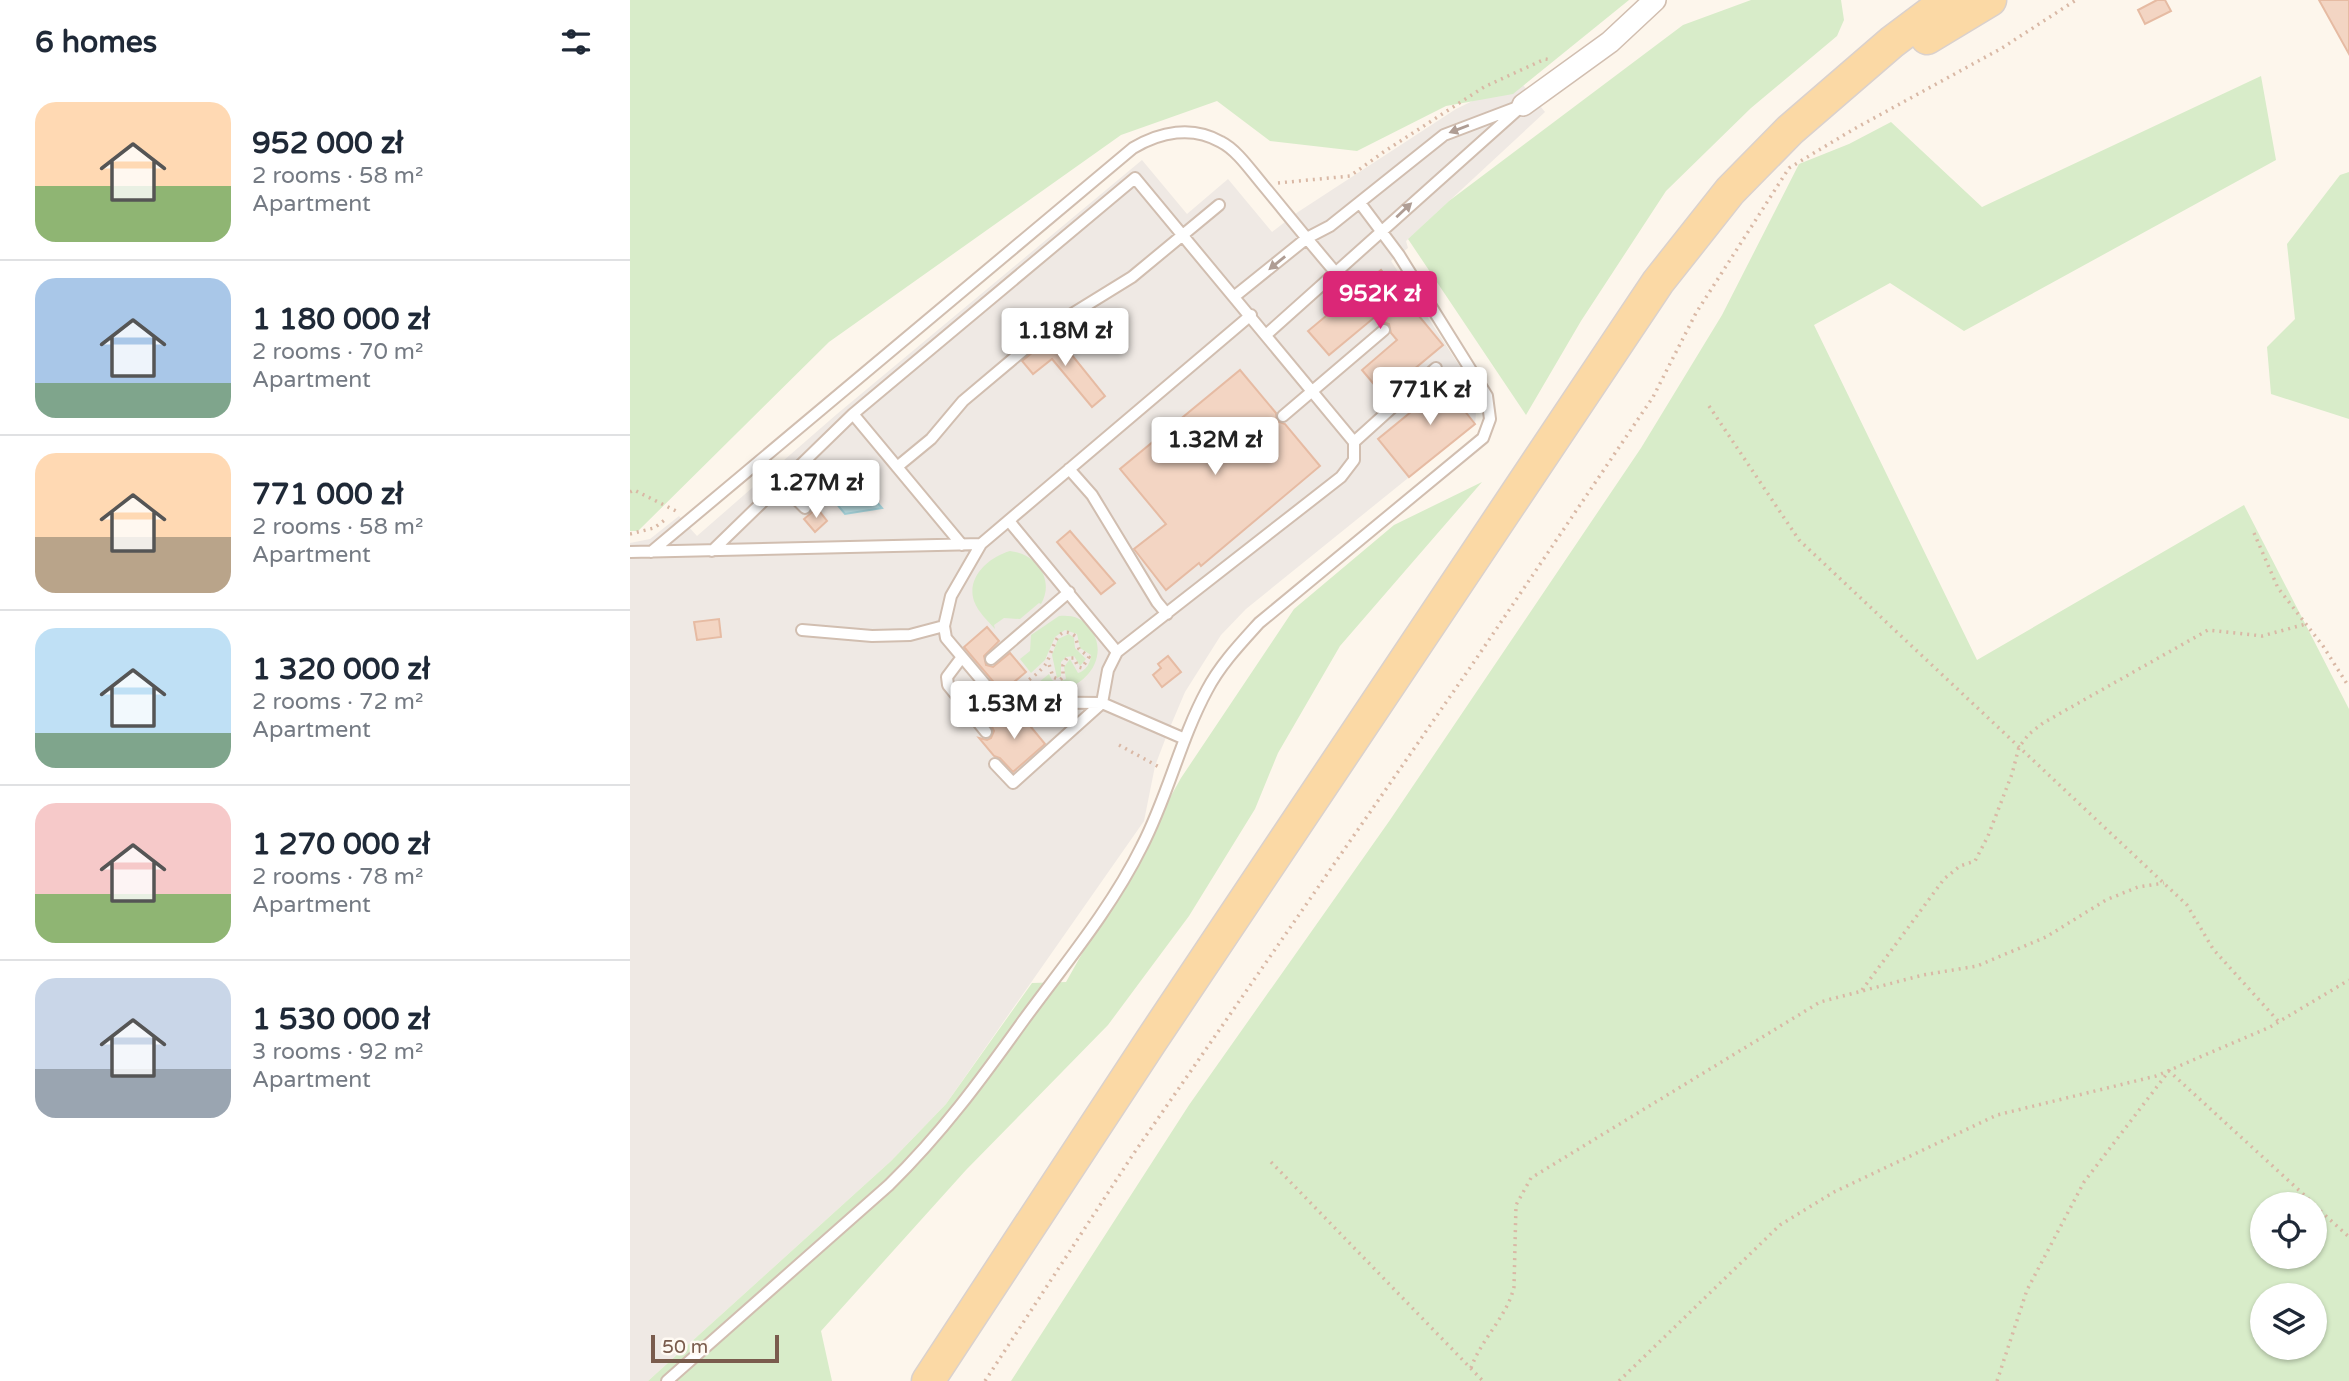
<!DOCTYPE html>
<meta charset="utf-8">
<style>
:root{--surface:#fff;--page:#f6f6f7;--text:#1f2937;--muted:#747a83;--line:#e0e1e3;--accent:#db2777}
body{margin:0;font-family:"Varela Round",sans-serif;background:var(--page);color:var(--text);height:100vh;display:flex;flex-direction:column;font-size:26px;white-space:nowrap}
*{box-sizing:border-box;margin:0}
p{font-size:23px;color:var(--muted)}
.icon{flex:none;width:38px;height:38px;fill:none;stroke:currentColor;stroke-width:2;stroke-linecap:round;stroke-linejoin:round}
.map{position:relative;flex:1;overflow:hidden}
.panel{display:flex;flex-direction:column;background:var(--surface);width:630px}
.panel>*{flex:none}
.controls{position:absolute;left:1620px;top:1192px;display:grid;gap:14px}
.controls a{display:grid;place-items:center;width:77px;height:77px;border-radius:50%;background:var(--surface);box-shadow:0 2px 5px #0004;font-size:35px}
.scale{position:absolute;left:21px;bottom:18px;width:128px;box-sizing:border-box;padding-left:7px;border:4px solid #7a5c4d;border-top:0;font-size:19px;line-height:24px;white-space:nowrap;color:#7a5c4d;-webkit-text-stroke:5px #fffaf3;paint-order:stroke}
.price{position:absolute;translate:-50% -60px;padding:0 16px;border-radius:7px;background:#fff;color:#222;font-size:23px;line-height:46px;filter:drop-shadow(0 2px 4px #0008)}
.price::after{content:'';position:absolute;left:50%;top:42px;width:21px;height:16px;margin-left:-10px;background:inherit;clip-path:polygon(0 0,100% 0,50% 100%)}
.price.active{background:var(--accent);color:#fff}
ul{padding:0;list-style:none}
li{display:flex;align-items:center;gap:21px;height:175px;padding:0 35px}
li+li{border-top:2px solid var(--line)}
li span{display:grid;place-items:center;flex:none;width:196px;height:140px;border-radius:21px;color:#555}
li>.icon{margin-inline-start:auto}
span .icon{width:84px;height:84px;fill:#fffc;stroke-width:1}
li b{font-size:30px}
h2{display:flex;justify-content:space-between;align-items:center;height:84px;padding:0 35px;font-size:30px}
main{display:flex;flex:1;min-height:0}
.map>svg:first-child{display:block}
.industrial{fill:#efe9e4}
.green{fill:#d8ecc9;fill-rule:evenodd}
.water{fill:#bfe3e8;stroke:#a5d3da;stroke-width:2}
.building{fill:#f3d5c3;stroke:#e6bba3;stroke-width:2}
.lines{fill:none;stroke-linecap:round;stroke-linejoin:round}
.lane-casing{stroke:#d1beb0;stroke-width:14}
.street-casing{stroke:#d1beb0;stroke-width:24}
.primary-casing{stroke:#dad1cd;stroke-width:35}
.path{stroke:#d9b8a5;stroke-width:3.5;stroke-dasharray:2 5;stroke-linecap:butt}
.lane{stroke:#fff;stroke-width:10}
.street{stroke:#fff;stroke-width:21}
.primary{stroke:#fbd9a5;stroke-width:32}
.oneway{fill:#af9d94}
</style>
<main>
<section class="panel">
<h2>6 homes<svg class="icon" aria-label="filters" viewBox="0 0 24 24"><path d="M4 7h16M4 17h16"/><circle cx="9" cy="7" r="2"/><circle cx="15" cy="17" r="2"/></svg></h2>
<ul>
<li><span style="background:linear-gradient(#ffd9b3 60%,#8fb573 0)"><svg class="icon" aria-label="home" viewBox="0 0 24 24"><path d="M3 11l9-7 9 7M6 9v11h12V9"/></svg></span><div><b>952 000 zł</b><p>2 rooms · 58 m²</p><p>Apartment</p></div></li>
<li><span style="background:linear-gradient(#a9c7e8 75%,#7fa58c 0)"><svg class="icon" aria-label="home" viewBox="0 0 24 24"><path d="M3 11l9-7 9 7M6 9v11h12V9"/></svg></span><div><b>1 180 000 zł</b><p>2 rooms · 70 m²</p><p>Apartment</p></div></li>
<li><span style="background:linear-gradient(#ffd9b3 60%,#b9a48a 0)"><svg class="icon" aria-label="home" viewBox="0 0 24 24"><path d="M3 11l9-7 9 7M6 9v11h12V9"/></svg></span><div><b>771 000 zł</b><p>2 rooms · 58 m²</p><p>Apartment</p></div></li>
<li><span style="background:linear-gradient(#bfe0f5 75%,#7fa58c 0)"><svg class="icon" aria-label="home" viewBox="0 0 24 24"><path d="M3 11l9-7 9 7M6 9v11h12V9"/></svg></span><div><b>1 320 000 zł</b><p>2 rooms · 72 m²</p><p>Apartment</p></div></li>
<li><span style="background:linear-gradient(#f6c9c9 65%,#8fb573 0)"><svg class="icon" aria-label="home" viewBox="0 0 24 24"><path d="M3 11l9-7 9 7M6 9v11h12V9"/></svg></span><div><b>1 270 000 zł</b><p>2 rooms · 78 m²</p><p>Apartment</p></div></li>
<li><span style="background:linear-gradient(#c9d6e8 65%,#9aa5b1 0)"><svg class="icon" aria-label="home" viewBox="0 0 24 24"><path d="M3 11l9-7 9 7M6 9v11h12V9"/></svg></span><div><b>1 530 000 zł</b><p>3 rooms · 92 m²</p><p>Apartment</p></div></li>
</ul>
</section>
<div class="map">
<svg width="1719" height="1381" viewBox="0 0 1719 1381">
<rect width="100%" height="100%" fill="#fdf6ec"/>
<!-- industrial -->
<path class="industrial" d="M888,79L915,112L776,241L778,248L761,261L842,385L847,401L845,424L616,609L591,635L555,692L538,732L525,766L514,821L316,1104L261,1161L18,1381H0V543L20,539L49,516L67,536L207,414L512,160L557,214L598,179L642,232L668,212L826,109Z"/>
<!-- green -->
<path class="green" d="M0,0H999L883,94L816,106L727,151L640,141L587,101L491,135L199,342L8,531H0Z
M1121,0H1211L1214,20L1207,36L1121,108L1036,191L951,321L896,415L778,239L819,201L1053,25Z
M1631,76L1646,160L1334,331L1260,283L1184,325L1347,660L1614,505L1719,709V1381H381L559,1105L760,820L1011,448L1092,315L1169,164L1219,144L1261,122L1352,207ZM1633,1204H1685V1256H1633ZM1633,1295H1685V1348H1633Z
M1719,172V419L1641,394L1637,347L1665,319L1657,244L1710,175Z
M852,482L710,646L648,753L625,809L559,916L478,1025L336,1170L191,1331L202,1381H18L261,1161L316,1104L402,983L436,982L551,778L664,609L764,525Z
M380,551C407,554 425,580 411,604L409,603L390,619L374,618L364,625L365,629C358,621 348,612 344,601C336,577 359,557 380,551Z
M429,616C441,615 451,617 459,627C486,660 444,701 415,685L412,686L409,682L419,674L422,680L426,682L436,679L434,667L440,659L448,673C456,671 461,662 461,655L450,648L447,634L435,630L425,637L415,660L401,673L390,659L400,651L401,635Z
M439,634L444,638L445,648L456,659L450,666L444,656L436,657L431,662V676L427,678L422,655L428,639Z"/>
<!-- water -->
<path class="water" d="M216,466L252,508L215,514L192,486Z"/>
<!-- building -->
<path class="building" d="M1527,0H1535L1541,11L1515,24L1508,10Z
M1689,0H1719V54Z
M751,270L813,345L753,395L732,370L767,340L761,333L759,324L752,322L746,316L699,355L678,331Z
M425,334L475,396L462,407L422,359L403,374L392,361Z
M610,370L646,413L647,421L655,424L690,466L571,566L569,563L536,590L504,549L536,524L490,469Z
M825,376L845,401L834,410L845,424L779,477L748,439Z
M187,508L197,521L185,532L174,519Z
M440,531L485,583L471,594L427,542Z
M89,619L91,637L67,640L64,622Z
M357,627L369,641L354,656L356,665L363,667L380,653L396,672L372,692L334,647Z
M538,656L551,672L532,687L523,675L531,668L528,664Z
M383,710H387L415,744L383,772L370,758L364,756L349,738L357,740L361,738L364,731L362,727Z"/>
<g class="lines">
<defs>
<path id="lane" d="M605,296L677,238L700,226L814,135L893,105L637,334
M223,414L505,178L724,442V460L711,477L487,652L478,670L472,703L370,702L316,638L314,626L321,596L351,544
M653,416L754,330
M724,442L806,368
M267,467L301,439L333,401L421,327L502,277L589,205
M439,469L462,495L527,602L537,614
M151,484L175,508
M379,521L487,652
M82,551L223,414L332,545
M0,552L351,544L621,315
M21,552L503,148C530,132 562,125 591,142C607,150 621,171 633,185C657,214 681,244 706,273
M172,630L242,636L280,635L314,626
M332,657L317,677L318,685L356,732
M361,659L439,592
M365,764L383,783L472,703L555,739
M37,1381L259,1185C312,1133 350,1081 393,1021C434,965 481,909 512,846C538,796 550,740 577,690C590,665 610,644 629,623L853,438L860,419L857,396L769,255L730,203"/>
<path id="street" d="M893,105L980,42L1025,0"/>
<path id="primary" d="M1297,38L1360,0
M298,1381L521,1041L1028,282L1100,191L1160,130L1262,42L1318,0"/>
</defs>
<!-- lane casing -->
<use href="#lane" class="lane-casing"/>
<!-- street casing -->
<use href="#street" class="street-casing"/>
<!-- primary casing -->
<use href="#primary" class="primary-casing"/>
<!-- path -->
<path class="path" d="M648,183L720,176L755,151L854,87L915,59L922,60
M1079,406L1169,540L1557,905L1583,949L1649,1022
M0,492L4,490L48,512
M1624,533L1648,588L1693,646L1719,687
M0,534L24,528L36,519
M388,688C397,681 408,674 415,665C423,655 425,621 445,636L449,649L459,657L452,668L448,667L444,658H437L433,665V677L430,680L423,677L418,661
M489,745L531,768
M1232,990L1314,879L1330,866L1345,861L1358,836L1382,774L1389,747L1399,734L1413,723L1578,630L1632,636L1676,624
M641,1162L853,1381
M1685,1206L1719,1237
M841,1368C851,1339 877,1317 884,1287L886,1205L901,1178L1190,1002L1293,975L1347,966L1416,937L1476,900L1508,887L1534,883
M355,1381L502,1156L844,662L1023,397L1066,313L1159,168L1224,129L1372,48L1446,0
M989,1381L1150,1225L1204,1192L1367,1115L1526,1076L1640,1027L1719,980
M1367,1381L1397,1290L1454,1182L1539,1071L1684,1204"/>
<!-- lane -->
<use href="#lane" class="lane"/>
<!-- street -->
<use href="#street" class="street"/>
<!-- primary -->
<use href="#primary" class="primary"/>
</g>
<!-- one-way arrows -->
<defs><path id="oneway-solid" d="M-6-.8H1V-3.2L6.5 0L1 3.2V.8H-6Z" transform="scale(1.75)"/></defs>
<g class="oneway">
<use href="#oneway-solid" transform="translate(829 129) rotate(159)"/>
<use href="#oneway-solid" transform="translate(774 210) rotate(-43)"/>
<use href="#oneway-solid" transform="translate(647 263) rotate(141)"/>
</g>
</svg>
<div class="controls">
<a><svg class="icon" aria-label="locate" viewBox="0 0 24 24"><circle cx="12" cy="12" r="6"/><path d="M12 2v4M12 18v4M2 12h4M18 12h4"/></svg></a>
<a><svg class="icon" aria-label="layers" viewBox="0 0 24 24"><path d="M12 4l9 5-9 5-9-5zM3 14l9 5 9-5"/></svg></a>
</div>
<div class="scale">50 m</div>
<b class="price active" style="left:750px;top:331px">952K zł</b>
<b class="price" style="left:435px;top:368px">1.18M zł</b>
<b class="price" style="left:800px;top:427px">771K zł</b>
<b class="price" style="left:585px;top:477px">1.32M zł</b>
<b class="price" style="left:186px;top:520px">1.27M zł</b>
<b class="price" style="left:384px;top:741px">1.53M zł</b>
</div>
</main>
